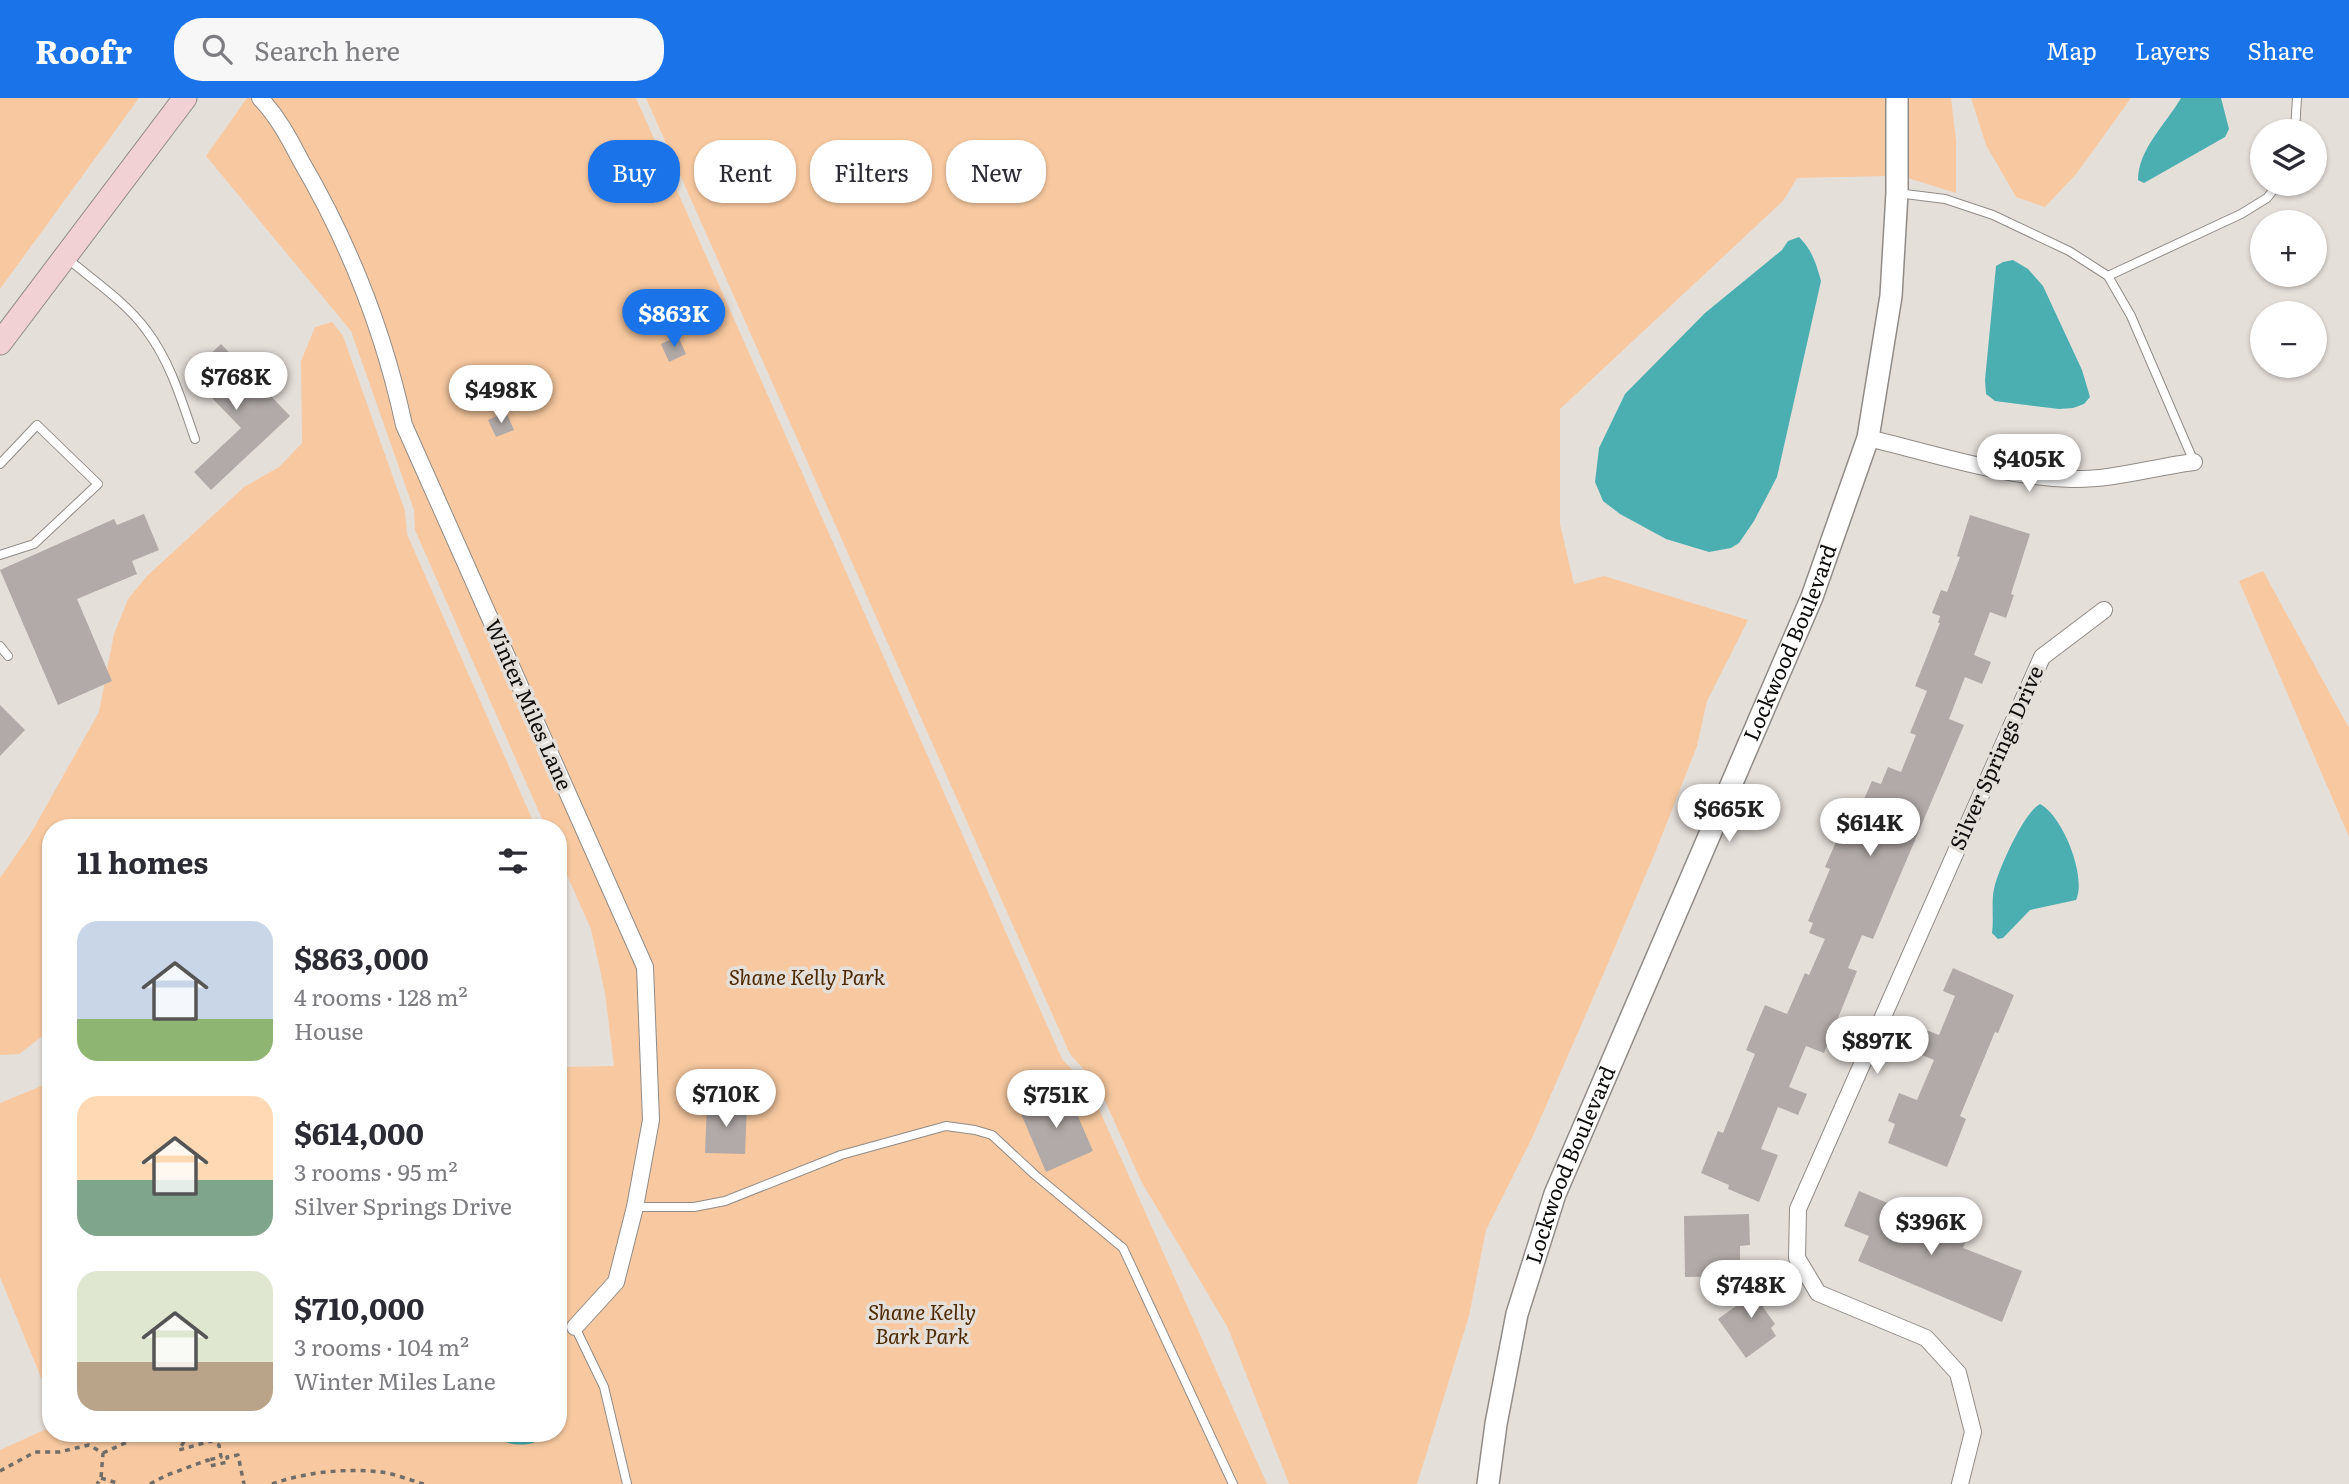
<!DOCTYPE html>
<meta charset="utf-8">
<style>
:root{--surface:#fff;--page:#f7f7f7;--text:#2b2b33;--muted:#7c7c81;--accent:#1a73e8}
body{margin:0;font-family:Literata,serif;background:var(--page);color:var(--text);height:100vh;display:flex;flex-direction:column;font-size:26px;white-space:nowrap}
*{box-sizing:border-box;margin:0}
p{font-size:23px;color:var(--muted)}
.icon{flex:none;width:38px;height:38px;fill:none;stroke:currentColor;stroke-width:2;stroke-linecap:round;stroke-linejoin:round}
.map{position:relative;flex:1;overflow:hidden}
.details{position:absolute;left:42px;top:721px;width:525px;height:623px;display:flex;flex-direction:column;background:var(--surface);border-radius:28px;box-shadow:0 2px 5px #0004}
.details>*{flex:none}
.banner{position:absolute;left:588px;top:42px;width:665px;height:63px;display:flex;gap:14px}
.tools{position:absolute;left:2250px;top:21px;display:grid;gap:14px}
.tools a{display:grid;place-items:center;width:77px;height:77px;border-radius:50%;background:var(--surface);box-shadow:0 2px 5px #0004;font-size:35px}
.price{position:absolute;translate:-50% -60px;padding:0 16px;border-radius:24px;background:#fff;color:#222;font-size:23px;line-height:46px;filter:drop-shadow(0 2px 4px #0008)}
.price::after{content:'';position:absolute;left:50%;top:42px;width:21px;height:16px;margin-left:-10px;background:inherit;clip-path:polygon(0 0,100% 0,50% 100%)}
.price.current{background:var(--accent);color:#fff}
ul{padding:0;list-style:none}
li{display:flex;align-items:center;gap:21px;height:175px;padding:0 35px}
li span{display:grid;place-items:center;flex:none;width:196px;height:140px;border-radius:21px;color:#555}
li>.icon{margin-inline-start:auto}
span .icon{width:84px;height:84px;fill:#fffc;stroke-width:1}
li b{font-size:30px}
h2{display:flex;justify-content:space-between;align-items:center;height:84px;padding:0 35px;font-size:30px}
.chip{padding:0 24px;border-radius:28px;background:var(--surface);box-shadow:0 2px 5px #0004;font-size:24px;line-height:63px}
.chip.current{background:var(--accent);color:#fff}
header{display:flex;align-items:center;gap:42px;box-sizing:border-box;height:98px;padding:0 35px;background:var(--accent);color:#fff}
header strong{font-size:33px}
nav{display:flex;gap:38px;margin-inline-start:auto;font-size:24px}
.search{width:490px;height:63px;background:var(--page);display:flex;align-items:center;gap:18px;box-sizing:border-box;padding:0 24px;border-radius:28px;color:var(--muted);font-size:26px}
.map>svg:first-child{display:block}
.green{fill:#f8c9a0}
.water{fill:#4bafb2}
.building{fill:#b1aaa8}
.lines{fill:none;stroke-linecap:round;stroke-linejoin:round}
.service-casing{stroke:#908b87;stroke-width:10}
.minor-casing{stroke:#908b87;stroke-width:18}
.tertiary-casing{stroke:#908b87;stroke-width:24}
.secondary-casing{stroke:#908b87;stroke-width:25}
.path{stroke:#716e6a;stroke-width:3.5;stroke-dasharray:5 5;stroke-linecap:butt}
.service{stroke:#fff;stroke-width:8}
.minor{stroke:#fff;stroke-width:16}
.tertiary{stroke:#fff;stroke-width:21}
.secondary{stroke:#f2d1d4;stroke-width:23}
.labels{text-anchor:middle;stroke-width:7;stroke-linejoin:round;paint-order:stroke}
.street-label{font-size:21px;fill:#0d0c0a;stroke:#e5dfda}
.park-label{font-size:21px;font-style:italic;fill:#4c2900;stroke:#e5dfda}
</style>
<header>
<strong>Roofr</strong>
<div class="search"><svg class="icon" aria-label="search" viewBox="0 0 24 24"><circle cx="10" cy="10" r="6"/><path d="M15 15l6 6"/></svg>Search here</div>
<nav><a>Map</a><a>Layers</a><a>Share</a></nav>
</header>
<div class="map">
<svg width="2349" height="1386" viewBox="0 0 2349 1386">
<rect width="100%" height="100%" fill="#e5dfda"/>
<!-- green -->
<path class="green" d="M0,0H139L0,191Z
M247,0H636L1062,961L1090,991L1267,1386H0V1352L51,1329V1335H558V969L614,968L605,895L591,831L558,757V730H546L415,432L414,412L351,233L206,58Z
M646,0H1886V78L1797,80L1783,103L1560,311V426L1574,486L1604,478L1748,522L1707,603L1697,648L1655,755L1603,877L1532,1040L1486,1132L1469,1218L1417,1386H1289L1228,1230L1141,1083L1098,987L1070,956Z
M1908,0H1951L1956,42V95L1908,80Z
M1971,0H2131L2077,75L2045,109L2016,99L1986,47Z
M332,224L343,238L405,413L407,436L536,730H368L364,728L359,730H51V929L48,934L19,956L0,957V780L31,735L99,614L114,536L128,501L147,478L244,389L279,369L302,345L301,263L315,229Z
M2263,473L2349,630V739L2239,483Z
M51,984V1304L0,1179V1005Z"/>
<!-- water -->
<path class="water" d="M2181,0H2221L2229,31L2225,39L2144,85L2138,82C2138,51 2166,26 2181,0Z
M1799,139C1812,152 1816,165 1821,183L1777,379L1754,423L1739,445L1731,450L1709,454L1666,441L1620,416L1603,403L1595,384L1599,350L1625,296L1705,215L1782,152L1788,143Z
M2013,162L2028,171L2043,188L2082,272L2090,299L2084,306L2073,310L2059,311L1995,303L1986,296L1985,282L1996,168L2003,164Z
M2040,706C2063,718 2087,779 2076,802L2030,812L2003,840L1998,841L1992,835C1994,820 1991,805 1994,791C1998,772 2024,714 2040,706Z
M475,1335H548C528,1357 499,1342 475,1335Z"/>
<!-- building -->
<path class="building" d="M678,238L686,256L669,264L661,246Z
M221,246L290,318L211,392L194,374L241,330L189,276Z
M506,314L514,332L496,339L488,322Z
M144,416L159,452L132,463L137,476L77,501L112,583L58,607L0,472L114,421L117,427Z
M1970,417L2030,436L2011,496L2014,497L2006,520L1990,514L1974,557L1991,564L1982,586L1965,579L1949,621L1964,627L1873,841L1862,837L1848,870L1857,873L1824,955L1806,948L1789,989L1807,996L1798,1017L1778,1009L1761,1051L1778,1057L1759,1104L1728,1091L1729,1087L1701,1075L1718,1033L1723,1035L1755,956L1746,952L1765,907L1787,916L1805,875L1809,877L1825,841L1809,835L1813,825L1808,823L1830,771L1825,769L1845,723L1853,726L1872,683L1881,686L1888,669L1901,674L1916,637L1910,635L1927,593L1915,588L1940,525H1938L1940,518L1932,515L1941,492L1947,494L1960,459L1957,458Z
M0,607L25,632L0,658Z
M1953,870L2014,897L1998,935L1995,934L1960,1018L1966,1021L1947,1069L1888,1045L1895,1026L1888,1023L1899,995L1917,1002L1934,962L1917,955L1926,932L1939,937L1955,898L1943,893Z
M1066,991L1093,1053L1046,1074L1019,1011Z
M707,1006L747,1007L745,1056L705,1055Z
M1859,1093L1921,1119L1922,1116L1969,1136L1963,1150L2022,1173L2002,1224L1858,1163L1869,1138L1844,1128Z
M1749,1116L1750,1147L1740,1148V1178L1685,1179L1684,1118Z
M1763,1182L1776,1200L1763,1209L1775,1226L1771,1230L1776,1238L1746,1260L1718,1221L1743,1203L1740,1199Z"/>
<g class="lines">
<defs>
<path id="service" d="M2295,33L2297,0
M1897,95L1945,101L1993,117L2069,153L2108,178L2131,218L2194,364
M68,161C94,183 127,205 147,233C171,265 182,304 195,341
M2108,178L2241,116L2267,100L2278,86
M0,366L37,327L98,386L34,446L0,457
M0,548L8,558
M635,1109H694L725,1103L841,1057L946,1028L975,1032L992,1037L1034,1076L1123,1150L1233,1386
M575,1229L604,1289L627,1386"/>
<path id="minor" d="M260,0C278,19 289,40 301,63C349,145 384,234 404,327L645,869L651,1022L635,1109L616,1184L575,1229
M1868,340C1935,356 2004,379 2072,381C2113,382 2154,369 2194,364
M1960,1386L1973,1334L1958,1275L1926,1240L1818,1195L1797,1160L1798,1111L2042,559L2104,512"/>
<g id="tertiary">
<path id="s1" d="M1488,1386L1496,1326L1517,1216L1555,1096L1812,499L1868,340L1891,198L1897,95V0"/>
</g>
<path id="secondary" d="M0,245L185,0"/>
</defs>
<!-- service casing -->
<use href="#service" class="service-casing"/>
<!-- minor casing -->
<use href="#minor" class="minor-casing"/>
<!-- tertiary casing -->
<use href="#tertiary" class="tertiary-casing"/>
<!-- secondary casing -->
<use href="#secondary" class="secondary-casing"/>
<!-- path -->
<path class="path" d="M189,1335L179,1352L211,1343L219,1347L221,1359L208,1362
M103,1355L147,1335
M0,1373L35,1354H59L89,1347L103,1355L101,1380L97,1386
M101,1380L120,1386
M150,1386L167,1377L208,1362L210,1368L228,1364L227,1359L238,1357L244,1386
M272,1386C306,1374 345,1370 381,1374C395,1376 410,1382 424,1386"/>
<!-- service -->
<use href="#service" class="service"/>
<!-- minor -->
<use href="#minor" class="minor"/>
<!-- tertiary -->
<use href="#tertiary" class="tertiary"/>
<!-- secondary -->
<use href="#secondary" class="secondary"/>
</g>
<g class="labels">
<!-- street labels -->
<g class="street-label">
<text dy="7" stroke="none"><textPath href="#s1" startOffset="898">Lockwood Boulevard</textPath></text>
<text transform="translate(528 607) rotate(66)" y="7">Winter Miles Lane</text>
<text transform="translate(1997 660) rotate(-66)" y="7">Silver Springs Drive</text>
<text dy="7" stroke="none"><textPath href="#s1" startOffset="331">Lockwood Boulevard</textPath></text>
</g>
<!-- park labels -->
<g class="park-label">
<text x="807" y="887">Shane Kelly Park</text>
<text x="922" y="1222">Shane Kelly<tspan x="922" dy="24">Bark Park</tspan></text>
</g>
</g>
</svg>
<div class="tools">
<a><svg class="icon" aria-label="layers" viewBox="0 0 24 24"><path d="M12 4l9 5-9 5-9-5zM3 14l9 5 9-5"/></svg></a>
<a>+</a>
<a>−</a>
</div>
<b class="price current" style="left:674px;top:251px">$863K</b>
<b class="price" style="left:236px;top:314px">$768K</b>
<b class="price" style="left:501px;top:327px">$498K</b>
<b class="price" style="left:2029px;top:396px">$405K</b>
<b class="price" style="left:1729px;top:746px">$665K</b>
<b class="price" style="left:1870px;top:760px">$614K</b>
<b class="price" style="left:1877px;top:978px">$897K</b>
<b class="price" style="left:726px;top:1031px">$710K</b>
<b class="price" style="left:1056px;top:1032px">$751K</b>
<b class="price" style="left:1931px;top:1159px">$396K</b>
<b class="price" style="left:1751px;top:1222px">$748K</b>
<div class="banner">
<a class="chip current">Buy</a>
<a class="chip">Rent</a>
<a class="chip">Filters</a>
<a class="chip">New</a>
</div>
<section class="details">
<h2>11 homes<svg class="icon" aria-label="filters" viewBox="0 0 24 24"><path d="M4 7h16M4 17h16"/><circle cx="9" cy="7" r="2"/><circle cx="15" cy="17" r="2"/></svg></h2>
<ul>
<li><span style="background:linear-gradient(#c9d6e8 70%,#8fb573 0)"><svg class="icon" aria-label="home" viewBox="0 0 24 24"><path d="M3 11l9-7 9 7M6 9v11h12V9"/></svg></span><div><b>$863,000</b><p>4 rooms · 128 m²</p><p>House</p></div></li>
<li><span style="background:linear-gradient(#ffd9b3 60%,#7fa58c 0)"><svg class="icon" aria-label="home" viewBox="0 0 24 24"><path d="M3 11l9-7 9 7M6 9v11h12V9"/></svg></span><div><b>$614,000</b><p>3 rooms · 95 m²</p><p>Silver Springs Drive</p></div></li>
<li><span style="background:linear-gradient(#dfe7d0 65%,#b9a48a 0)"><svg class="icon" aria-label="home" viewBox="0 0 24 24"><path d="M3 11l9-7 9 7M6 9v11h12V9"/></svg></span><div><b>$710,000</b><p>3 rooms · 104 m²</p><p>Winter Miles Lane</p></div></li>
</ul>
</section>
</div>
